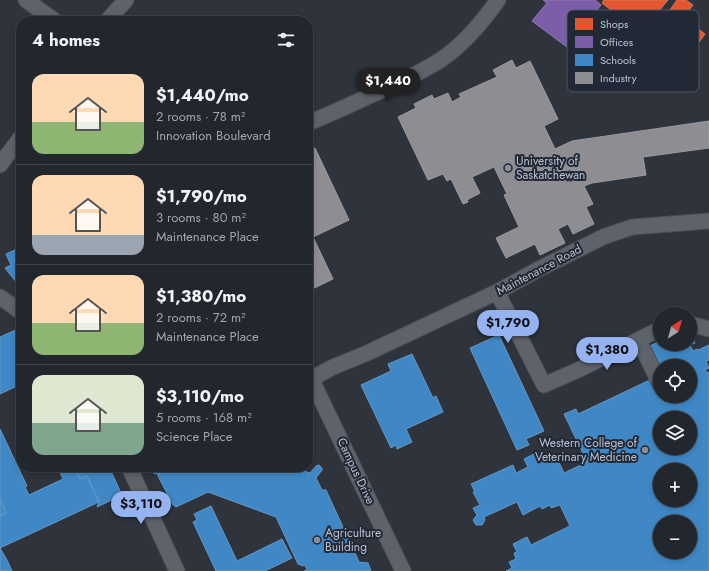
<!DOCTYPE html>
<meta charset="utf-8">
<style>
:root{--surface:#22262d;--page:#2e3239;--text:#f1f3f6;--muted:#a2a5aa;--line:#3f4349;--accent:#95b2f1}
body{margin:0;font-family:Jost,sans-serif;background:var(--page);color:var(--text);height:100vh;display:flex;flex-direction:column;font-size:15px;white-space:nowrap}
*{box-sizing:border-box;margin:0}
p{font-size:13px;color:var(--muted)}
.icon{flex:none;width:22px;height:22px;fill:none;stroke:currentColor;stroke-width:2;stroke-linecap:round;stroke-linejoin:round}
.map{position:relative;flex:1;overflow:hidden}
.details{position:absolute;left:16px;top:16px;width:297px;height:456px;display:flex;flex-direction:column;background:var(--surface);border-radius:16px;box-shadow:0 2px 6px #0003,0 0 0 1px var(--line)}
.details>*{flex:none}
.needle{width:26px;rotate:37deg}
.controls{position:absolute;left:653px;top:307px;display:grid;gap:8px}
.controls a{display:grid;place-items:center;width:44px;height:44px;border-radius:50%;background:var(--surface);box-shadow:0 2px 6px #0003,0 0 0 1px var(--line);font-size:20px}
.price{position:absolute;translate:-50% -34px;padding:0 9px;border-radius:14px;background:var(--accent);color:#111;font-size:13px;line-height:26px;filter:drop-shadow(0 1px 2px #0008)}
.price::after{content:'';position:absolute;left:50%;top:24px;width:12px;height:9px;margin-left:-6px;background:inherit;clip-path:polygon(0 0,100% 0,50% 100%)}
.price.on{background:#222;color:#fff}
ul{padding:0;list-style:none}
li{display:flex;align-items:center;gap:12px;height:100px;padding:0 16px}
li+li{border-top:1px solid var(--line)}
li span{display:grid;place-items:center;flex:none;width:112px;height:80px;border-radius:12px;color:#555}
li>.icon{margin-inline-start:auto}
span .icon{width:48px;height:48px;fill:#fffc;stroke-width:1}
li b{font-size:17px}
h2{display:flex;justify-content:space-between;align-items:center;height:48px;padding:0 16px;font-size:17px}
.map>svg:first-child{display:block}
.shops{fill:#e4572e;stroke:#d7765d}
.offices{fill:#7b5ea7;stroke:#8e7bb2}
.schools{fill:#3f88c5;stroke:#6499c7;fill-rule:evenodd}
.industry{fill:#8d8d92;stroke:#9a9ca3}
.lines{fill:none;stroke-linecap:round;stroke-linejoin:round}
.minor-casing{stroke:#4a4e54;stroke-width:17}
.minor{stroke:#5e626a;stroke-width:15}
.poi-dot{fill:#888f9a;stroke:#212937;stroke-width:1.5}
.labels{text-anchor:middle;stroke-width:4;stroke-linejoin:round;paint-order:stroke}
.poi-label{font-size:12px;fill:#b9c0cc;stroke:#212937;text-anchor:start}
.street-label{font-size:12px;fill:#b9c0cc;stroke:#212937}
.key{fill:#212937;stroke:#4f5664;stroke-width:1}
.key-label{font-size:11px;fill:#b9c0cc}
</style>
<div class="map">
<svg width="709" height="571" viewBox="0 0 709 571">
<rect width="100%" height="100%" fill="#2e333c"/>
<!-- shops -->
<path class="shops" d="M604,0H668L646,27L647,31L641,33L602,3Z
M677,0H686L693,5L674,30L662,21Z
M685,19L705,34L697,45L677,30Z"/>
<!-- offices -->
<path class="offices" d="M543,0H595L601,5L567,47L532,21L547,3Z"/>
<!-- schools -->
<path class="schools" d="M21,247V288L5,268L11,265L6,254Z
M20,328L21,330V384L0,394V337Z
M690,333L695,343L690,345L693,351L697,349L698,350L709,345V360L706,361L709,368L705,370L707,373L709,372V571H506L512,568L509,562L516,559L514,553L517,552L513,544L527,537L531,545L570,526L560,505L551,508L550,505L542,509L540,506L523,515L517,502L484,517L485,520L482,525H476L473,520L477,515L473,508L480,505L473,492H475L471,484L513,465L516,473L528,467L524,459L538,452L542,461L555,454L564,473L587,462L564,414L576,409L578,414L652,379L664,403L672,400L671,398L674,396H690V366H660L650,346L660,341V344H690ZM660,418H690V448H660ZM660,470H690V500H660ZM660,522H690V552H660Z
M499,335L544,431L526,439L529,445L517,450L470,348Z
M412,354L433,398L436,396L443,412L406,429L412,442L397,449L396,445L391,448L361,385L391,371L388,364Z
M0,429L27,486L25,487L29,495L63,479L58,468L75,467L80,479L87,476L99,502L0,548V516L6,513L0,499Z
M319,465L322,468V470L316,478L322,490H326L359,562L368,563L371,571H304L307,570L305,565L303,566L298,564L276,517L208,492L176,507L173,505L158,476L164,467H203L208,469L207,467H301V470L310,473L316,466Z
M74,467H109L122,495L97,507L99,502L87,476L80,479Z
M139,467H163L159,475Z
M0,499L6,513L0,516Z
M211,506L237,561L282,539L292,558L265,571H216L193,522L197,520L194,514Z
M0,548L7,560L12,571H0Z"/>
<!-- industry -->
<path class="industry" d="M512,60L516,68L530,61L558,119L544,126L555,149L572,141L709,121V148L643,157L646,175L592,183L584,186L593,204L586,207L594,224L573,234L568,224L558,229L565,243L540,255L535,244L506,258L496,238L519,227L504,195L507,194L494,167L472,177L480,193L467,200L468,202L463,204L451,179L447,181L443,174L428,180L398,117L416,108L414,104L432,95L434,99L448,93L452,102L461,97L459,94L497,77L493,70Z
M315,148L349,220L313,237L333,279L308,291V152Z"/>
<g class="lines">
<defs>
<path id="minor" d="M26,0L55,21
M107,21L126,0
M308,123C336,112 362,99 389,87C409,77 429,69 446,56C467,41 483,21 498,0
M0,165L21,137
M497,292L544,385L578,370L660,329
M0,297L21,312
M690,324L709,329
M639,341L660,384
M308,372L403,571
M311,379L333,367L365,354L497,292L539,269L603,237L632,227L709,221
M129,467L177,571"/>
</defs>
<!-- minor casing -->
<use href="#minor" class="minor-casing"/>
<!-- minor -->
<use href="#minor" class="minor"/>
</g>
<!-- markers -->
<g class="poi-dot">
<circle cx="508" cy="168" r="4"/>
<circle cx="645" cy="450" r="4"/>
<circle cx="317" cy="540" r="4"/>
</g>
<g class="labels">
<!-- poi labels -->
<g class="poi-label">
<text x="516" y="165">University of<tspan x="516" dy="14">Saskatchewan</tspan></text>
<text x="637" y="447" text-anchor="end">Western College of<tspan x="637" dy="14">Veterinary Medicine</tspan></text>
<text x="325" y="537">Agriculture<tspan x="325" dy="14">Building</tspan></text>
</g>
<!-- street labels -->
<g class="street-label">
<text transform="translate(539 270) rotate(-28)" y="4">Maintenance Road</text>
<text transform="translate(356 471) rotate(65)" y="4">Campus Drive</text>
</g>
</g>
<!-- legend -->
<rect x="567" y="10" width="132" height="82" rx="6" class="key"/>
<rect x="575" y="18" width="18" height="12" fill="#e4572e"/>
<rect x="575" y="36" width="18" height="12" fill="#7b5ea7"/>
<rect x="575" y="54" width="18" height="12" fill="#3f88c5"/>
<rect x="575" y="72" width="18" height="12" fill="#8d8d92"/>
<g class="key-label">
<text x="600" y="28">Shops</text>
<text x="600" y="46">Offices</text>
<text x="600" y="64">Schools</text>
<text x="600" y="82">Industry</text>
</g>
</svg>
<div class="controls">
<a><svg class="needle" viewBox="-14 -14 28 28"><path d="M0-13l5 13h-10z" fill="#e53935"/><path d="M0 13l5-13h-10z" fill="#a2a5aa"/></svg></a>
<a><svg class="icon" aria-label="locate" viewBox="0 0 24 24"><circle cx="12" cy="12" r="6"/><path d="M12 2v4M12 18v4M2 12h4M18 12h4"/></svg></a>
<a><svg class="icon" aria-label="layers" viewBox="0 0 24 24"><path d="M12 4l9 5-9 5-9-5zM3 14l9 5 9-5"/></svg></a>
<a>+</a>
<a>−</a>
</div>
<b class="price on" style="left:388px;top:102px">$1,440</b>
<b class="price" style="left:508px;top:344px">$1,790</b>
<b class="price" style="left:607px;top:371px">$1,380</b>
<b class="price" style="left:141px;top:525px">$3,110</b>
<section class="details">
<h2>4 homes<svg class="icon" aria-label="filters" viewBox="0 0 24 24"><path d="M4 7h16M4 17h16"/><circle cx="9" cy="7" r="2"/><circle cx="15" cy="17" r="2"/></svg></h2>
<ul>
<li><span style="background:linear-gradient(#ffd9b3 60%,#8fb573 0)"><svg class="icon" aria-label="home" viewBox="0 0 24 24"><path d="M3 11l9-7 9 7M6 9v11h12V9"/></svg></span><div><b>$1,440/mo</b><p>2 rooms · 78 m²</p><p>Innovation Boulevard</p></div></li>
<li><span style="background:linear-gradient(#ffd9b3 75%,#9aa5b1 0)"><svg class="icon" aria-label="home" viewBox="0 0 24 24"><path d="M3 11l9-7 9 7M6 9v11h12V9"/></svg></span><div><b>$1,790/mo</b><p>3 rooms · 80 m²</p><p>Maintenance Place</p></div></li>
<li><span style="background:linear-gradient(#ffd9b3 60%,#8fb573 0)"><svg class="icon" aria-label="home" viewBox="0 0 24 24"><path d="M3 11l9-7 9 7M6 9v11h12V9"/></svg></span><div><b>$1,380/mo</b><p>2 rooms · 72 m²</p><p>Maintenance Place</p></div></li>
<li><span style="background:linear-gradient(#dfe7d0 60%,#7fa58c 0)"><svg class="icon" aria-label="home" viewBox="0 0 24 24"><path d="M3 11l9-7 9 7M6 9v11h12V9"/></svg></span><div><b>$3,110/mo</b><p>5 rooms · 168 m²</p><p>Science Place</p></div></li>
</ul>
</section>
</div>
